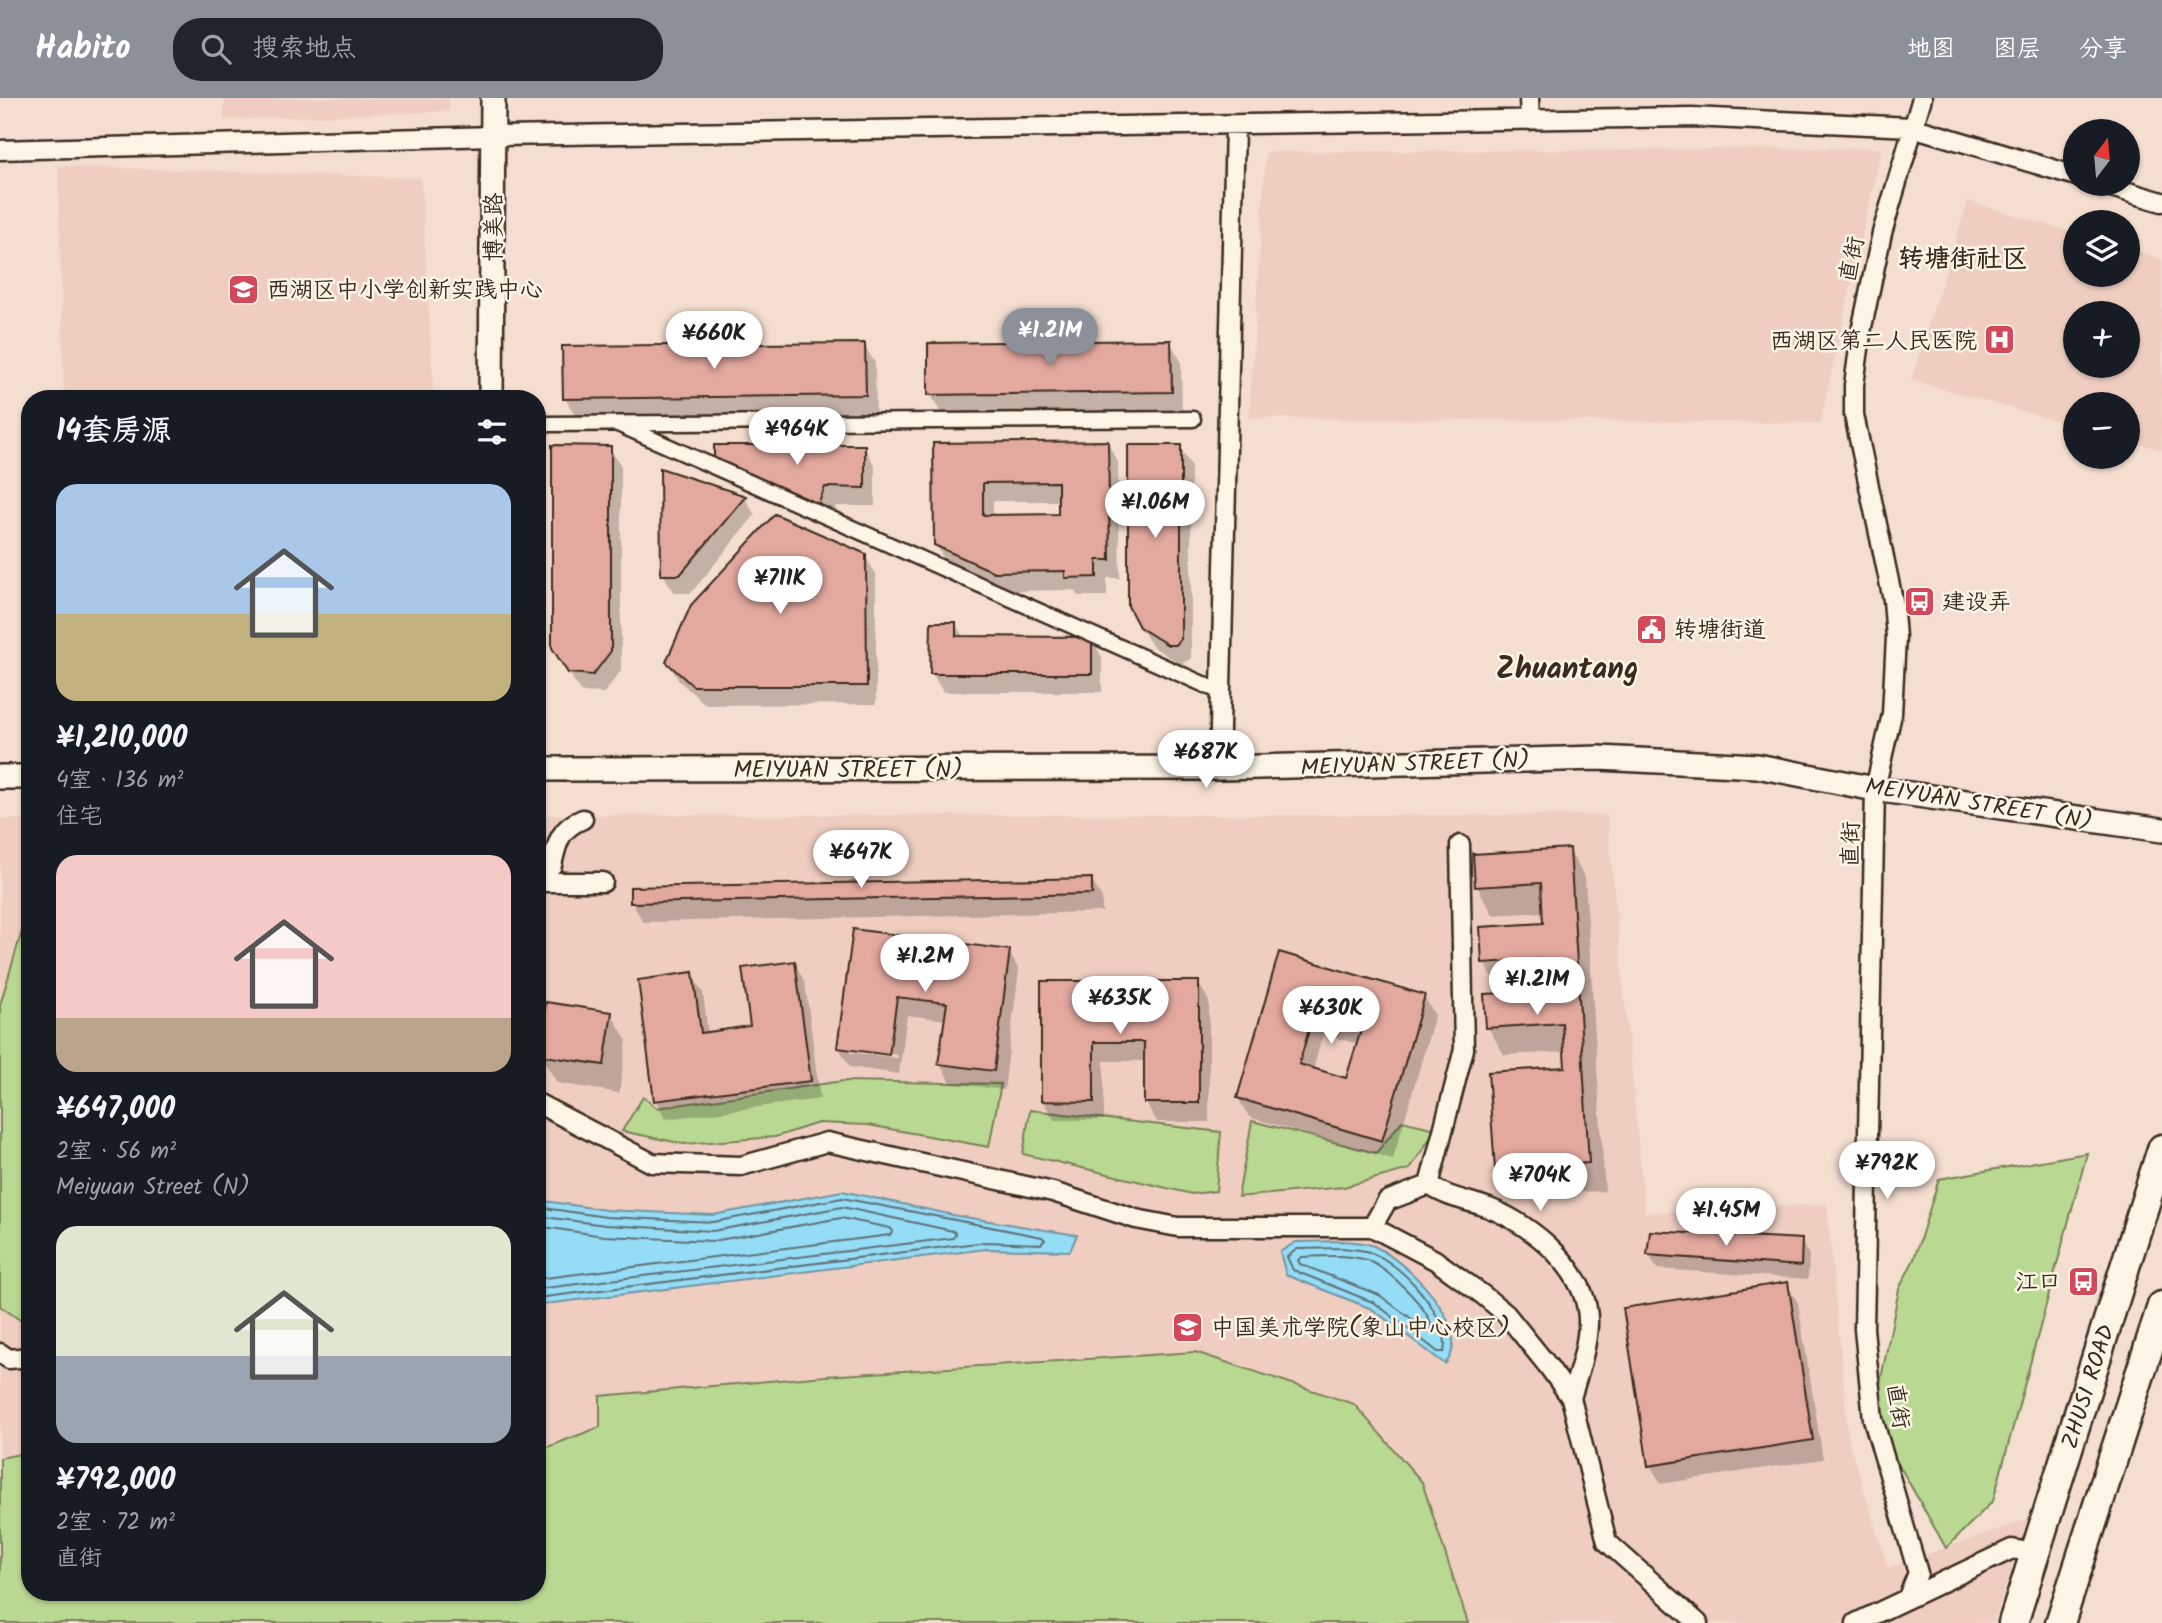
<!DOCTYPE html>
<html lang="zh">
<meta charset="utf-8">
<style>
:root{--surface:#171b24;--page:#20242c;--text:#f1f3f6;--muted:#9ea1a6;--accent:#8c9099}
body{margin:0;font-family:Kalam,"LXGW WenKai TC",sans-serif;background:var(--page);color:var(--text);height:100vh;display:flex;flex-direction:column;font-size:26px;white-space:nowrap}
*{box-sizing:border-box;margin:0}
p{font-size:23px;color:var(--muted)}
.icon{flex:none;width:38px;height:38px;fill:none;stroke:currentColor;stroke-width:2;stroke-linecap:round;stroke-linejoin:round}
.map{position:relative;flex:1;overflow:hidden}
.details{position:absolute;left:21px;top:292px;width:525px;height:1211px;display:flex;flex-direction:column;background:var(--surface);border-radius:28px;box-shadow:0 2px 5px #0004}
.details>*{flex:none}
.needle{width:46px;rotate:16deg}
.buttons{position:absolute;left:2063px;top:21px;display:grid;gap:14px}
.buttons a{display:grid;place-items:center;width:77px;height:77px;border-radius:50%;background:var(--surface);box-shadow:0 2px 5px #0004;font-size:35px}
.price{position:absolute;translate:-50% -60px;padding:0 16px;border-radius:24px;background:#fff;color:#222;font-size:23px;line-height:46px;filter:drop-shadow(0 2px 4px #0008)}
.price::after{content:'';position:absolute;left:50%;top:42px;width:21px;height:16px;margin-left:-10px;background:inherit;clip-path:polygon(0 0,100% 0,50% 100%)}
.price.on{background:var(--accent);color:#fff}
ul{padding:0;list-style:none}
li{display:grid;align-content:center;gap:14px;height:371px;padding:0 35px}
li span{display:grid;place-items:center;height:217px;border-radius:21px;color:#555}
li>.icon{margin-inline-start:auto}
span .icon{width:126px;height:126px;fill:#fffc;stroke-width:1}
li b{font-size:30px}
h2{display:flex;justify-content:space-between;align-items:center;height:84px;padding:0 35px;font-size:30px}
header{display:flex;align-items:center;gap:42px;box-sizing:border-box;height:98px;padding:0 35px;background:var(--accent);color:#fff}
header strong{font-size:33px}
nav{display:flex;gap:38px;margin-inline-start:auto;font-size:24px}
.search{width:490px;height:63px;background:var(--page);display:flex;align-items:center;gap:18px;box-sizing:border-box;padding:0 24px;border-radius:28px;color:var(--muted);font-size:26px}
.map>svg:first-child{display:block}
.built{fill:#efcec1;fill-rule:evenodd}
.green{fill:#b9d891;stroke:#7a8158;stroke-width:2}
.water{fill:#95dcf7;stroke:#7195a0;stroke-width:2}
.shadow{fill:#0003;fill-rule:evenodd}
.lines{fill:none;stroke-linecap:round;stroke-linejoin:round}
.shore{stroke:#5f7175;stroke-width:2}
.building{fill:#e3a99f;stroke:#3b2a1e;stroke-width:2;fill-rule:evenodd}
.pedestrian-casing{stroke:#3b2a1e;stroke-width:19}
.minor-casing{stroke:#3b2a1e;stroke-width:23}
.tertiary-casing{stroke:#3b2a1e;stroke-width:28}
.primary-casing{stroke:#3b2a1e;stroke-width:33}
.pedestrian{stroke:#fcf5e5;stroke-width:14}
.minor{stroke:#fcf5e5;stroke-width:18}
.tertiary{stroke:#fcf5e5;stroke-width:23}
.primary{stroke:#fcf5e5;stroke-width:28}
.labels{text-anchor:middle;stroke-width:5;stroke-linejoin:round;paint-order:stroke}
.street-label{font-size:23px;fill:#3b2a1e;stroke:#fcf5e5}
.poi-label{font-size:23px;fill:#3b2a1e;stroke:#fcf5e5;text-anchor:start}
.quarter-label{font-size:26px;font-weight:bold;fill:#3b2a1e;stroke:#fcf5e5}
.district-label{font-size:30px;font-weight:bold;fill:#3b2a1e;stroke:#fcf5e5}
</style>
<header>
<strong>Habito</strong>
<div class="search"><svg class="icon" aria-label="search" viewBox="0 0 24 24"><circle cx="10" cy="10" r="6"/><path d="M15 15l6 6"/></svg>搜索地点</div>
<nav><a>地图</a><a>图层</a><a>分享</a></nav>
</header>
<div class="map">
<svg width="2162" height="1525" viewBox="0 0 2162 1525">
<rect width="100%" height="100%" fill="#f4ded0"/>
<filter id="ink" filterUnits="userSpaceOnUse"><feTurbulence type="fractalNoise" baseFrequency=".0143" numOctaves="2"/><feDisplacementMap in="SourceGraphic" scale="14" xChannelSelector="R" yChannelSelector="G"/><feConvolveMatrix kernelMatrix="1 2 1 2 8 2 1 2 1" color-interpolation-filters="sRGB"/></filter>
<g filter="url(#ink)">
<!-- built -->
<path class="built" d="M224,0H449V13L224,22Z
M1882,50L1820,325L1249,320L1266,54Z
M58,68L421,80L434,301H64Z
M1968,103L2075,135L2076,177H2128V150L2162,161V352L2128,343V306H2076L2075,328L1911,282ZM2076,215H2128V268H2076Z
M537,717H1607L1645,1115L1827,1106L1849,1344L1888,1470L2028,1421L1994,1525H0V721H30V1494H537Z"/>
<!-- green -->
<path class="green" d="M30,806V1229L0,1208V907Z
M843,983L1001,986L989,1049L868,1027L818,1025L775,1039L684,1046L622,1033L643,999L657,1010Z
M1030,1012L1221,1034L1216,1093L1192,1096L1023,1056Z
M1252,1023L1376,1055L1402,1023L1436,1031L1410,1071L1344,1089L1238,1099Z
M2087,1055L1993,1403L1946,1450L1873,1321L1899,1191L1914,1161L1939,1081Z
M1195,1254L1354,1306L1422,1384L1468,1525H0V1360L30,1354V1494H537V1353L600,1329V1298L825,1278Z"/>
<!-- water -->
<path class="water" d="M842,1093L958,1118L1077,1137L1070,1153L986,1151L537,1207V1102L606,1112L713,1117Z
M1342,1143C1353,1144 1365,1144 1374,1148C1406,1163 1477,1230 1445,1266L1372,1211L1286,1177L1280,1154L1296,1144Z"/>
<!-- shadow -->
<path class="shadow" d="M1170,244L1181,263L1182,312L941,315L930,296Z
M864,247L875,265L876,315L576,319L565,300Z
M1107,345L1118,364L1120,480H1107V498H1078L1074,492L1006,493L947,466L936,447L934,347ZM993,403H1060V418H993Z
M864,349L875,368V408H836L829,425L727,384L716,365Z
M1180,349L1191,368V561L1180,566L1152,548L1140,528Z
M610,350L621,368V573L604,595L581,594L565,569Z
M744,399L755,417L691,495H674L663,476Z
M864,457L876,476V606L706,607L679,583L668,564Z
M955,525L964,540H1091L1102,559V594H943L932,575Z
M1569,752L1585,780L1605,1093L1513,1098L1496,1070L1567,971L1566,954L1504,957L1488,929L1548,894V890L1500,893L1484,865L1545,827L1544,814L1493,817L1477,788Z
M1091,781L1102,800V814L643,824L632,805Z
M854,833L1009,854L1019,872L1004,992L951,985L940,966L946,922L907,917L899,976L850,969L839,950ZM849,950L898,957V960L849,954Z
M1281,856L1424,899L1435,917L1393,1061L1249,1019L1238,1000ZM1323,936L1358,946L1347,982L1313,972Z
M794,865L805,884L820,1001L666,1021L656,1003L692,876L703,895L708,936L752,930Z
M1043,884H1198L1209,903V1024H1157L1146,1005V963H1104V1022H1054L1043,1003Z
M611,915L627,943L619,995L557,985L540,957Z
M1801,1143L1809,1157L1808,1181L1657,1171L1649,1157Z
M1787,1186L1798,1205L1823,1361L1661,1386L1650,1367Z"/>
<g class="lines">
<!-- shore -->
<path class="shore" d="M537,1109L606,1119L713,1124L842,1100L1042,1139L1045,1142L1041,1146L985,1144L537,1200
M537,1118L605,1127L713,1133L842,1109L953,1133L956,1136L953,1140L537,1191
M537,1128L604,1138L713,1143L841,1120L890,1130L893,1133L890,1137L537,1181
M1342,1150C1351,1151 1361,1151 1369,1154C1401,1164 1452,1220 1444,1254H1438L1375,1205L1293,1172L1287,1159L1297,1151Z
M1302,1159C1322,1158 1347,1156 1367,1162C1386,1169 1430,1210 1432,1231L1427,1232L1379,1197L1300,1166L1298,1162Z"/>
</g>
<!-- building -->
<path class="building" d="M1171,242L1172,294L928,297V245Z
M865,245L866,297L563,301L562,248Z
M1108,343L1110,462H1097V479L1065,480V473L994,474L934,447L933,345ZM1058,384V416L983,417V385Z
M552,347L611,348V553L593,577L568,575L552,550Z
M714,347H865V390L825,389L818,407L714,365Z
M1128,347H1181V541L1176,547H1168L1139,529L1128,508Z
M660,370L746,398L680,477H661Z
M775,416L866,456L867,588H693L666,564L691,507Z
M931,524H956V538L1092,539V576H930Z
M1570,750L1589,1065L1495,1071L1488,974L1565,969L1562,925L1486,930L1484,896L1546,893L1544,861L1482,865L1480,829L1543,825L1541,785L1475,789L1473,756Z
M1092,780V796L630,805V789Z
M853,831L1010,852L994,973L938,966L947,905L897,899L889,957L837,950Z
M1279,854L1425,897L1382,1043L1237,1000ZM1313,918L1361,932L1346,980L1299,966Z
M795,863L811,983L654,1003L638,882L693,874L701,935L750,928L742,870Z
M1041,883H1199V1005H1144V944H1094V1004L1041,1003Z
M546,904L612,914L604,967L538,957Z
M1650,1133L1802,1141L1801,1168L1647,1157Z
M1788,1184L1813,1342L1648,1368L1623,1210Z"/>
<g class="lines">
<defs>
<path id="pedestrian" d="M548,326L1193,321
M618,326L1221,594"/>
<path id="minor" d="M1529,0L1530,22
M0,52L494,38L1691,19L1912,29L2076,78
M2101,86L2162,104
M1219,670L1235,29
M537,768L552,767C557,744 560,730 583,721
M537,784H603
M537,1005L652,1065L741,1068L827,1044L1053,1094L1136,1121L1178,1129H1372L1435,1162L1483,1197L1506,1216L1548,1268L1571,1300L1607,1444L1698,1525
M1429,1087L1464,951L1460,747
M1372,1129L1387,1103L1429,1087C1447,1100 1468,1102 1489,1110C1533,1127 1590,1174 1588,1226C1587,1251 1578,1276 1571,1300
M0,1255L9,1261L30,1259
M1908,1499L1918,1475L1873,1321L1864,1231L1875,691L1892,616L1896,539L1893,502L1854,317V287L1862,229L1882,135L1922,0
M1856,1525L2012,1451L2035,1455"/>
<path id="tertiary" d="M491,301L493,0
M537,671L1219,670L1599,660L1757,668L1875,691L2162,732
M0,679H30"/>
<g id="primary">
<path id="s1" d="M2013,1525L2162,1051"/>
<path d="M2060,1525L2162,1208"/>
</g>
</defs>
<!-- pedestrian casing -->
<use href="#pedestrian" class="pedestrian-casing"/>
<!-- minor casing -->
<use href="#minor" class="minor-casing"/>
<!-- tertiary casing -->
<use href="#tertiary" class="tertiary-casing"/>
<!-- primary casing -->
<use href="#primary" class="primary-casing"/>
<!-- pedestrian -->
<use href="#pedestrian" class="pedestrian"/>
<!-- minor -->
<use href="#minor" class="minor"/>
<!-- tertiary -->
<use href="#tertiary" class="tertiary"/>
<!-- primary -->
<use href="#primary" class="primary"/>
</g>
</g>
<!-- icons -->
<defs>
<symbol id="school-square" viewBox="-11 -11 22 22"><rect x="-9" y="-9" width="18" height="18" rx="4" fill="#d1495b" stroke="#fcf5e5"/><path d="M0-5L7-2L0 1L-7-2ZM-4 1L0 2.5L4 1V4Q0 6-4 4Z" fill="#fff"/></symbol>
<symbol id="hospital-square" viewBox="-11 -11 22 22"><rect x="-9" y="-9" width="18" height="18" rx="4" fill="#d1495b" stroke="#fcf5e5"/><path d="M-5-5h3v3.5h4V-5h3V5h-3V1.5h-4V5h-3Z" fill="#fff"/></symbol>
<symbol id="bus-square" viewBox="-11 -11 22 22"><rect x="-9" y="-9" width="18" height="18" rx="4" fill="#d1495b" stroke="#fcf5e5"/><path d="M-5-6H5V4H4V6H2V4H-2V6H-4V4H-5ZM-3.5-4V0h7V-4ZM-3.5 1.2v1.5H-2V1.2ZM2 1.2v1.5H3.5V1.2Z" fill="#fff"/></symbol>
<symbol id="civic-square" viewBox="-11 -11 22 22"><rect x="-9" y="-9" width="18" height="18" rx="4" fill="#d1495b" stroke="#fcf5e5"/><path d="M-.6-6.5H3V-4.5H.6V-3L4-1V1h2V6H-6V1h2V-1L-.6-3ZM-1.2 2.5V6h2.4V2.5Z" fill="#fff"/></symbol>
<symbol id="university-square" viewBox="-11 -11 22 22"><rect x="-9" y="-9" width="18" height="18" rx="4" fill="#d1495b" stroke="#fcf5e5"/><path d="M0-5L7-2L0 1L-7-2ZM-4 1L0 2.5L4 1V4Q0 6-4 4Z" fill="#fff"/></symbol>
</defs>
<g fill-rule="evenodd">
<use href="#school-square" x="226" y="174" width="35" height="35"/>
<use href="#hospital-square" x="1982" y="224" width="35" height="35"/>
<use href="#bus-square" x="1902" y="486" width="35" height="35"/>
<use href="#civic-square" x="1634" y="514" width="35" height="35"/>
<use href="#bus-square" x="2066" y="1166" width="35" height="35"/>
<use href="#university-square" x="1170" y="1212" width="35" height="35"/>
</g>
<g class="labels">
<!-- street labels -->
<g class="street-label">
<text transform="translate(493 129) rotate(-90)" y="8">博美路</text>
<text transform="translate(1851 161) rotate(-78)" y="8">直街</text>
<text transform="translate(1415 665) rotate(-2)" y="8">MEIYUAN STREET (N)</text>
<text x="848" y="679">MEIYUAN STREET (N)</text>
<text transform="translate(1979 705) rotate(9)" y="8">MEIYUAN STREET (N)</text>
<text transform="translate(1850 746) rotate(-89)" y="8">直街</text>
<text dy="8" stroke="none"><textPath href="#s1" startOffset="248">ZHUSI ROAD</textPath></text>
<text transform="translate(1899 1308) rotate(81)" y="8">直街</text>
</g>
<!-- poi labels -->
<g class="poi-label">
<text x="267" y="199">西湖区中小学创新实践中心</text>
<text x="1977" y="250" text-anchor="end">西湖区第二人民医院</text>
<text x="1942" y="511">建设弄</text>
<text x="1674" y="539">转塘街道</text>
<text x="2061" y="1191" text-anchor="end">江口</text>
<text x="1211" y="1237">中国美术学院(象山中心校区)</text>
</g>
<!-- quarter labels -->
<g class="quarter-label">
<text x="1963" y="169">转塘街社区</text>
</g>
<!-- district labels -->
<g class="district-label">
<text x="1567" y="580">Zhuantang</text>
</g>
</g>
</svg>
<div class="buttons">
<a><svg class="needle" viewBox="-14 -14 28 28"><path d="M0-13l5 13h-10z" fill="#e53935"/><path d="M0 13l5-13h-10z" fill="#9ea1a6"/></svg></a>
<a><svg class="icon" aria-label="layers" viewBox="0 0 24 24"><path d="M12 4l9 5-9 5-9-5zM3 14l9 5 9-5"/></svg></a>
<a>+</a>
<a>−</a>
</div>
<b class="price on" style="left:1050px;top:270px">¥1.21M</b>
<b class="price" style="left:714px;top:273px">¥660K</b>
<b class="price" style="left:797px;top:369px">¥964K</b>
<b class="price" style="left:1155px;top:442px">¥1.06M</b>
<b class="price" style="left:780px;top:518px">¥711K</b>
<b class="price" style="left:1206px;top:692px">¥687K</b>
<b class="price" style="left:861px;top:792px">¥647K</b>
<b class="price" style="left:925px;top:896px">¥1.2M</b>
<b class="price" style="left:1537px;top:919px">¥1.21M</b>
<b class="price" style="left:1120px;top:938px">¥635K</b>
<b class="price" style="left:1331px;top:948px">¥630K</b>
<b class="price" style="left:1887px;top:1103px">¥792K</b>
<b class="price" style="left:1540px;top:1115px">¥704K</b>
<b class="price" style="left:1726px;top:1150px">¥1.45M</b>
<section class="details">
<h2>14套房源<svg class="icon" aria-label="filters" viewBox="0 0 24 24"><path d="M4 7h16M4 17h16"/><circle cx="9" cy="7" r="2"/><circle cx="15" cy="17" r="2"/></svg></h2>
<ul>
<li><span style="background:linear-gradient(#a9c7e8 60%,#c2b280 0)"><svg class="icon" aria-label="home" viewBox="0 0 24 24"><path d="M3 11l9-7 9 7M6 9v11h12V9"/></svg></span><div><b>¥1,210,000</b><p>4室 · 136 m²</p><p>住宅</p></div></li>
<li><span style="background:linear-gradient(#f6c9c9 75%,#b9a48a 0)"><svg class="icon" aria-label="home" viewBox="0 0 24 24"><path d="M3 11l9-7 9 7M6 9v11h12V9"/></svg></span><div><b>¥647,000</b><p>2室 · 56 m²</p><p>Meiyuan Street (N)</p></div></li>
<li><span style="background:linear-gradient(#dfe7d0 60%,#9aa5b1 0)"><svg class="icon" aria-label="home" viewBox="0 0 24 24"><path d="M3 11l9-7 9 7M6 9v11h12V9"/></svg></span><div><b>¥792,000</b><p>2室 · 72 m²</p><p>直街</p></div></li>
</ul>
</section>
</div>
